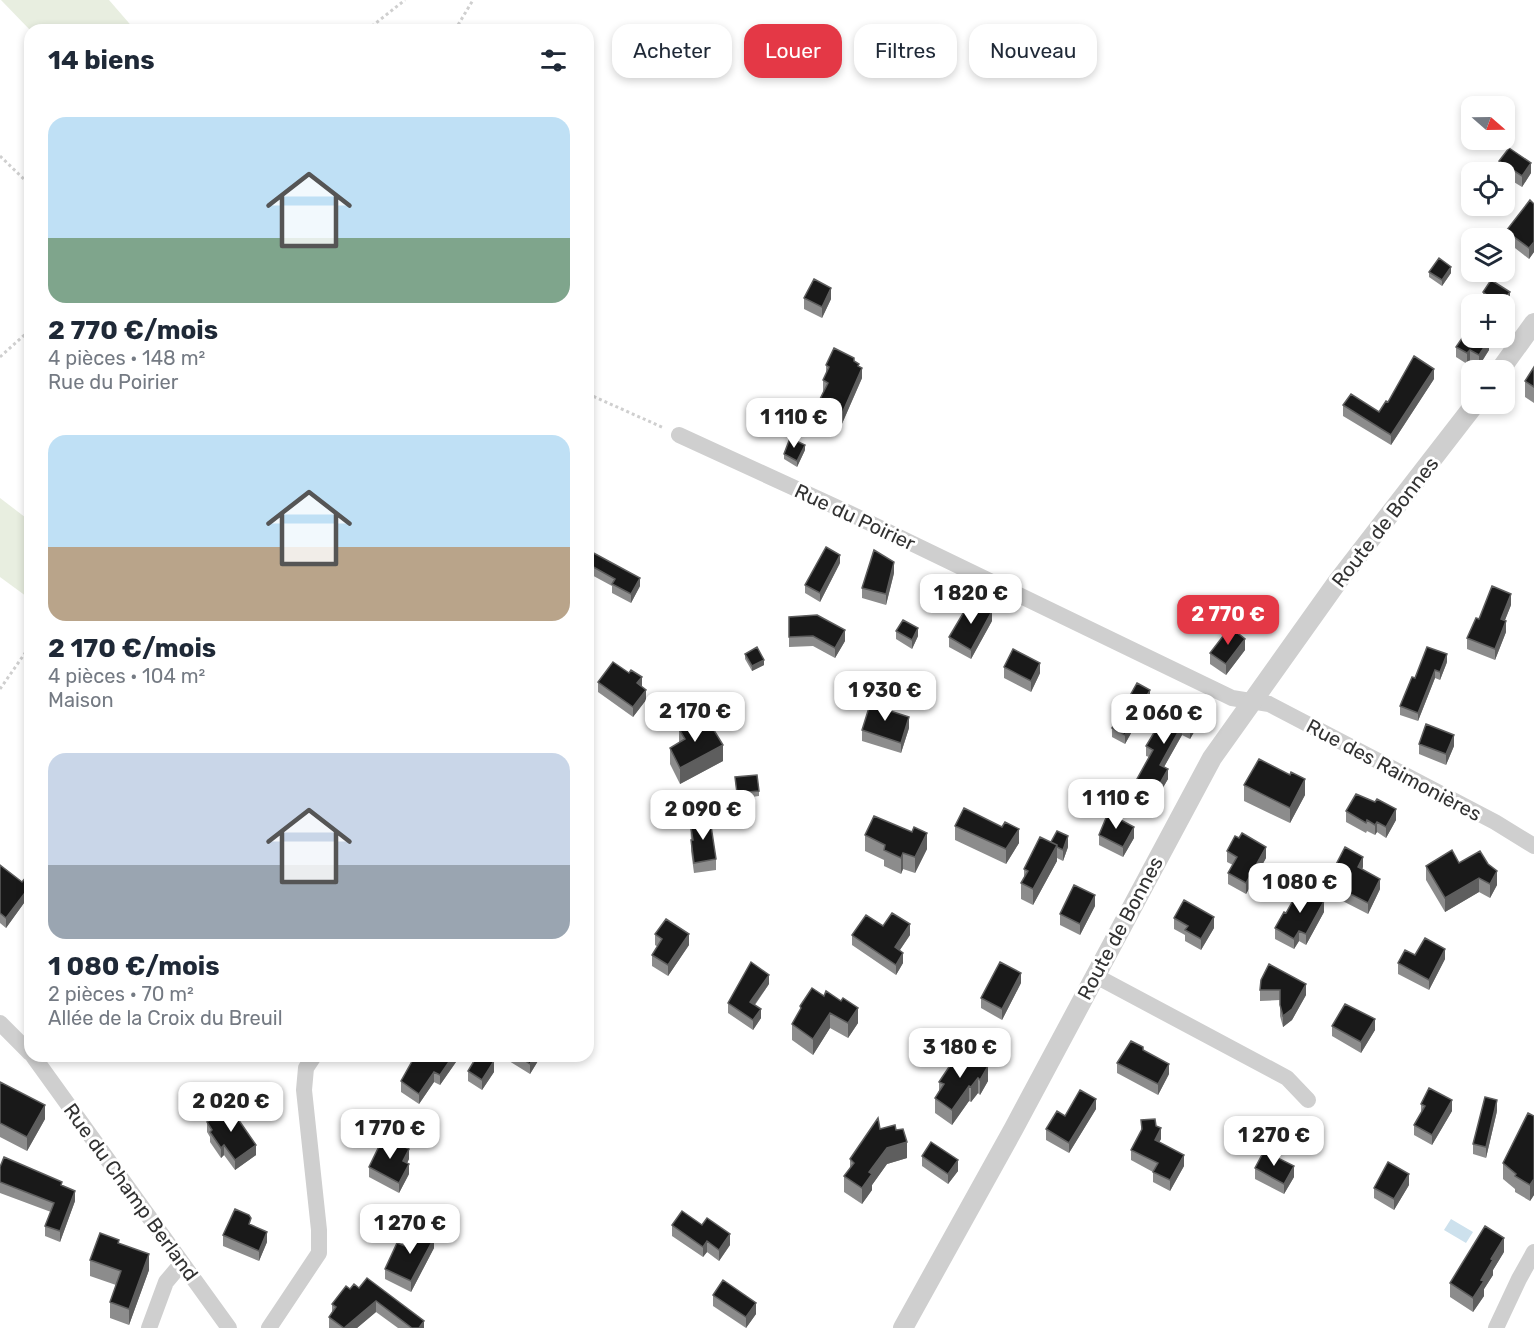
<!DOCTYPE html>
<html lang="fr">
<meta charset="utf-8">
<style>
:root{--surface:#fff;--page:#f2f2f3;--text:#1f2937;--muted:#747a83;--accent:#e43846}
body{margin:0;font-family:Rubik,sans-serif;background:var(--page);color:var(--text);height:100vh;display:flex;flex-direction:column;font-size:22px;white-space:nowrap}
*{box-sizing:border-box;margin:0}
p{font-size:20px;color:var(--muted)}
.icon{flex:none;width:33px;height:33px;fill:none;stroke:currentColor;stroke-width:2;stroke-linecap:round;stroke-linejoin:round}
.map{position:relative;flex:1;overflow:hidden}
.drawer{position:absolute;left:24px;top:24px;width:570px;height:1038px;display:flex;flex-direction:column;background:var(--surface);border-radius:18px;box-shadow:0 3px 9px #0003}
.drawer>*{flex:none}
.hud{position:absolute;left:612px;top:24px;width:570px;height:54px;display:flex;gap:12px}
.needle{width:39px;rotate:110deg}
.buttons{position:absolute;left:1461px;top:96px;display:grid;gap:12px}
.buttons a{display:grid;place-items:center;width:54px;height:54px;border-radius:12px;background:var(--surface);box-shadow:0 3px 9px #0003;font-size:30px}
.price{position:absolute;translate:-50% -51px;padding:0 14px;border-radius:12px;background:#fff;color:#222;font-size:20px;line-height:39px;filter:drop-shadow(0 2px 3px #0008)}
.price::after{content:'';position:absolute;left:50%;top:36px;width:18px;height:14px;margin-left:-9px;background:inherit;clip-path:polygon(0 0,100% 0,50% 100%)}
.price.active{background:var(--accent);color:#fff}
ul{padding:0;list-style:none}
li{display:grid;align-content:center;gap:12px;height:318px;padding:0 24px}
li span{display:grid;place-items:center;height:186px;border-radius:18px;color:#555}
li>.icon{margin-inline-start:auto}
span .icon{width:108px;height:108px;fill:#fffc;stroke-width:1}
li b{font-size:26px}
h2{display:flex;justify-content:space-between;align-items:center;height:72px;padding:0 24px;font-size:26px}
.tag{padding:0 21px;border-radius:18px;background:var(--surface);box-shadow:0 3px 9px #0003;font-size:21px;line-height:54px}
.tag.active{background:var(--accent);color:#fff}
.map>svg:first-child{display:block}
.green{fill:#e8eee0}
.water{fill:#cde1ed}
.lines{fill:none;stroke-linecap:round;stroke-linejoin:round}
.path{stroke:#cfcfcf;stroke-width:3;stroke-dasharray:3 3;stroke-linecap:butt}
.minor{stroke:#cfcfcf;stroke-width:16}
.tertiary{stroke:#cfcfcf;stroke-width:20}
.wall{fill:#8c8c8c}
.shaded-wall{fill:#5e5e5e}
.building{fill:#191919;stroke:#5e5e5e;stroke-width:1.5}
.labels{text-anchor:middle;stroke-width:6;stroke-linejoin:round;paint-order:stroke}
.street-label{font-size:20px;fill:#323232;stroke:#fff}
</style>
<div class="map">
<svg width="1534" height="1328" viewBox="0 0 1534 1328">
<rect width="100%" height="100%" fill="#fff"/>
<!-- green -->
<path class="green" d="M1,0H109L135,30H30Z
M0,498L30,521V599L0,577Z"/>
<!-- water -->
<path class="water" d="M1451,1219L1473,1232L1466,1243L1444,1230Z"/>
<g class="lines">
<!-- path -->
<path class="path" d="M367,30L405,0
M455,30L473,0
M0,156L30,185
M0,357L30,330
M588,394L664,428
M0,689L30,646"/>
<!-- minor -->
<path class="minor" d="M679,435L849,513L1232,698L1269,704L1495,822L1534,846
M1094,975L1287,1078L1308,1100
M0,1023L30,1053
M33,1056L229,1328
M149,1328L166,1282L182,1263
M269,1328L319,1253V1230L304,1090L306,1068L314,1056
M1496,1328L1519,1279L1534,1252"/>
<!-- tertiary -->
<path class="tertiary" d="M1500,370L1534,323
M903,1328L1014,1128L1212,758L1338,581L1475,404"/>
</g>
<!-- wall -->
<path class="wall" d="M1499,161L1531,173L1522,187L1504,176V172H1499Z
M1534,204V252L1529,259L1506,241V231Z
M1429,272L1451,273L1442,286L1429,277Z
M1483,292L1510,303L1504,311V304H1483Z
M804,298L831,299L822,318L804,309Z
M1456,347L1489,350L1479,366L1470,361L1467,364L1456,357Z
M854,361L859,366L862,378L841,426L832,422L826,433L812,425V415L824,391H823V380L826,375V365Z
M1534,367V403L1525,397V381Z
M1434,379L1391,445L1343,416V405L1379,412L1388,402Z
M805,450L797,467L784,459V454Z
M588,550L640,586L631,603L612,593V586L588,573Z
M840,563L820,602L805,593V585Z
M894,573L886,605L862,598V588Z
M1511,605L1505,620L1506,632L1495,660L1467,649V638L1479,619Z
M789,617L845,641L835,658L813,646L789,647Z
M992,621L971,659L949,647V637Z
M896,631L918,636L912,649L896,639Z
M1245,650L1226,675L1210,664V653Z
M745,654L764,665L752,671L745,659Z
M1447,662L1440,680L1435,678L1418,721L1400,715V706L1415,678Z
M1004,667L1040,673L1031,692L1004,678Z
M598,682L642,687L646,700L633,717L598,692Z
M1176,696L1201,720L1190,739L1182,735L1164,767L1168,779L1151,808L1132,797V788L1149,757L1146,756V746Z
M1150,699L1125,744L1112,737V728Z
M909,728L901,753L862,741V730Z
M679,729L723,761L680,784L670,764V748L679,743Z
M1419,744L1454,746L1446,765L1419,754Z
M735,777L759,791V796L737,799Z
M1244,785L1305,795L1290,823L1244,801Z
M1346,811L1396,820L1386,838L1377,832L1375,835L1367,831L1366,833L1346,822Z
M690,822L716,859V870L694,873L691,851V840Z
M955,826L1019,843L1006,864L955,840Z
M865,835L927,849L915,873L903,869L901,874L884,866V860L865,851Z
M1099,835L1134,838L1123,857L1099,845Z
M1051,842L1068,847L1063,861L1057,858V861L1033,905L1021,899V883L1024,880V869Z
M1227,851L1266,858L1246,894L1228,884V873L1233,865L1227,862Z
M1459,863L1488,864L1497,885L1490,898L1479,892L1445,912L1426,880V866Z
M0,865L22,882L30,878V906L29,908L24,903L6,928L0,923Z
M1363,867L1362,870L1380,889L1368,914L1327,893V882Z
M1095,906L1080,935L1060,925V914Z
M1324,912L1306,945L1299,941L1294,949L1275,939V928L1286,913Z
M1174,918L1214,928L1201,950L1185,941V935L1174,929Z
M883,926L910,935L900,950L903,963L896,975L852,945V935Z
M655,934L689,945L668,976L652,966V955L658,947L655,945Z
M1415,955L1445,959L1429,990L1398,974V963Z
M1269,964L1306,995L1292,1020L1283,1027L1280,1016V1000L1260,1001V990Z
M1021,983L1002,1020L981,1008V998Z
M769,984L755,1005L761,1018L753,1030L728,1013V1003Z
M812,988L858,1023L848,1038L830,1028L813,1055L792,1040V1024L800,1011V1006Z
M1332,1026L1375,1030L1361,1053L1332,1036Z
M1143,1050L1169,1074L1158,1095L1117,1073V1063Z
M202,1056H219L217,1062Z
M456,1056V1062L440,1085L434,1082L419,1104L401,1092V1081Z
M509,1056H541L530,1074L509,1061Z
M953,1061L988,1081L980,1095L978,1093L971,1102L969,1101L952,1125L935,1113V1098L939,1091V1082Z
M468,1071L494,1072L482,1090L468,1081Z
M0,1082L45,1119L27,1151L0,1137Z
M1421,1104L1452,1111L1432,1145L1414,1135V1125L1421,1113Z
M1096,1109L1069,1153L1046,1140V1129L1065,1116Z
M1497,1111L1486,1158L1473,1154V1144Z
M1534,1116V1195L1530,1201L1515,1192V1189L1503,1179V1163Z
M1141,1120L1156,1126L1161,1139L1159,1142L1184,1166L1170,1191L1153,1182V1172L1131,1160V1150L1141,1131Z
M207,1122L256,1155L235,1170L224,1155L221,1158L210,1142V1137L207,1132Z
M880,1129L896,1130L907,1158L887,1164L872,1185V1190L862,1204L844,1192V1176L850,1169V1159Z
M922,1156L958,1171L948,1184L922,1166Z
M409,1159L407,1163L409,1174L399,1193L369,1177V1167Z
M0,1167L62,1186L75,1201L60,1242L45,1236V1226L51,1212L0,1193Z
M1255,1168L1294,1177L1284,1194L1255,1179Z
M1409,1185L1394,1210L1374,1198V1188Z
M672,1225L730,1245L719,1261L707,1252L703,1257L672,1236Z
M223,1235L267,1242L259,1261L223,1246Z
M119,1244L149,1270L129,1325L110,1318V1302L116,1285L90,1276V1260Z
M405,1246L434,1248L411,1292L385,1279V1269Z
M1504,1252L1493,1270V1275L1484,1289V1296L1473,1312L1450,1297V1283Z
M359,1288L424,1328H398L376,1312L357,1328H329V1317L332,1312V1304L350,1289Z
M713,1295L756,1314L746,1328L713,1306Z"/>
<!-- shaded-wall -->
<path class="shaded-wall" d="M1531,163V173L1522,187V176Z
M1534,242V252L1529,259V248Z
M1451,267V273L1442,286V280Z
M831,288V299L822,318V307Z
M1510,292V303L1504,311V304H1501Z
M1489,340V350L1479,366V355Z
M1470,350V361L1467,364V353Z
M862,368V378L841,426V416Z
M1434,369V379L1391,445V435Z
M832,412V422L826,433V423Z
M805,445V450L797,467V461Z
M840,555V563L820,602V593Z
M894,562V573L886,605V594Z
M640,578V586L631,603V594Z
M1511,594V605L1501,630V619Z
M992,611V621L971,659V650Z
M1506,621V632L1495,660V649Z
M918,628V636L912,649V640Z
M845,630V641L835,658V648Z
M1245,639V650L1226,675V664Z
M1447,654V662L1440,680V672Z
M764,660V665L752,671V666Z
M1040,663V673L1031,692V681Z
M1435,670V678L1418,721V713Z
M642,677V688L637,683Z
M646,690V700L633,717V707Z
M1150,690V699L1125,744V735Z
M1201,711V720L1190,739V730Z
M909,717V728L901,753V743Z
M1182,725V735L1160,774V765Z
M1454,735V746L1446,765V754Z
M723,745V761L680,784V768Z
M1168,769V779L1151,808V799Z
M1305,779V795L1290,823V808Z
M1396,809V820L1386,838V827Z
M1377,822V832L1375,835V825Z
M1134,827V838L1123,857V847Z
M1019,829V843L1006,864V849Z
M927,833V849L915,873V857Z
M1068,836V847L1063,861V850Z
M1057,845V861L1033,905V889Z
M1266,847V858L1246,894V883Z
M903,853V869L901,874V858Z
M1363,857V867L1358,878V867Z
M1497,871V885L1490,898V884Z
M1479,878V892L1445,912V898Z
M1380,879V889L1368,914V903Z
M24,894V903L6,928V918Z
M1095,895V906L1080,935V924Z
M1324,901V912L1306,945V934Z
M1214,917V928L1201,950V939Z
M910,924V935L895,957V947Z
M1299,931V941L1294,949V939Z
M689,934V945L668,976V965Z
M1445,949V959L1429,990V980Z
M903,953V963L896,975V965Z
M1021,973V983L1002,1020V1009Z
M769,975V984L750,1011V1002Z
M1306,984V995L1292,1020L1283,1027V1016Z
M858,1008V1023L848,1038V1023Z
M761,1009V1018L753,1030V1020Z
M830,1013V1028L813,1055V1039Z
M1375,1019V1030L1361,1053V1042Z
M453,1056H456V1062L440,1085V1075Z
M535,1056H541L530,1074V1064Z
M494,1061V1072L482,1090V1080Z
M1169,1064V1074L1158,1095V1084Z
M988,1066V1081L980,1095V1080Z
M434,1072V1082L419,1104V1094Z
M978,1078V1093L971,1102V1087Z
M969,1086V1101L952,1125V1110Z
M1096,1099V1109L1069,1153V1143Z
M1452,1100V1111L1432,1145V1135Z
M1497,1100V1111L1486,1158V1147Z
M45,1105V1119L27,1151V1137Z
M1161,1128V1139L1155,1150V1140Z
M907,1142V1158L887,1164L872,1185V1190L862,1204V1188L869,1172L887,1148Z
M224,1145V1155L221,1158V1148Z
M256,1145V1155L235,1170V1160Z
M409,1149V1159L403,1171V1161Z
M1184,1155V1166L1170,1191V1180Z
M958,1160V1171L948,1184V1174Z
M409,1164V1174L399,1193V1183Z
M1294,1166V1177L1284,1194V1184Z
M1409,1174V1185L1394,1210V1199Z
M1534,1179V1195L1530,1201V1185Z
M75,1191V1201L60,1242V1231Z
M267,1232V1242L259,1261V1251Z
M730,1234V1245L719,1261V1250Z
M434,1238V1248L411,1292V1281Z
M1504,1238V1252L1493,1270V1275L1484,1289V1296L1473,1312V1298L1481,1280L1491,1259Z
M707,1241V1252L703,1257V1247Z
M149,1254V1270L129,1325V1309Z
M376,1301V1312L357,1328H344Z
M756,1303V1314L746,1328V1317Z
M424,1321V1328H419Z"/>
<!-- building -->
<path class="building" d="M1509,148L1531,163L1522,176L1499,161Z
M1530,200L1534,204V242L1529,248L1506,231Z
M1439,258L1451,267L1442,280L1429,272Z
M814,279L831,288L822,307L804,298Z
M1491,280L1510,292L1501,304H1483L1488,296L1483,292Z
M1469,328L1472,329V338H1485L1489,340L1479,355L1470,350L1467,353L1456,347Z
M834,348L854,358V361L859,364L858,366L862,368L841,416L832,412L826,423L812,415L828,383L823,380L829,367L826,365Z
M1414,356L1434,369L1391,435L1343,405L1351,394L1379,412L1386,401L1388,402Z
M1534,367V387L1525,381Z
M790,438L805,445L797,461L784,454Z
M826,547L840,555L820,593L805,585Z
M588,550L640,578L631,594L612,584L615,579L588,564Z
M874,550L894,562L886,594L862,588Z
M1492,586L1511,594L1501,619L1506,621L1495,649L1467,638L1476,618L1479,619Z
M971,600L992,611L971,650L949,637Z
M817,615L845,630L835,648L813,636L789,637V617Z
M903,620L918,628L912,640L896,631Z
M1230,627L1245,639L1226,664L1210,653Z
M757,647L764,660L752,666L745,654Z
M1427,647L1447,654L1440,672L1435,670L1418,713L1400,706L1412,677L1415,678Z
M1013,649L1040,663L1031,681L1004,667Z
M613,662L629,673L631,670L642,677L637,683L646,690L633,707L598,682Z
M1137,683L1150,690L1125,735L1112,728Z
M1176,696L1201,711L1190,730L1182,725L1160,765L1168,769L1151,799L1132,788L1153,750L1146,746Z
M872,698L886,702L884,709L909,717L901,743L862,730Z
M701,717L708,729L712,727L723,745L680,768L670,748L685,739L679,729Z
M1426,724L1454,735L1446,754L1419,744Z
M1259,759L1290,775L1291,772L1305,779L1290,808L1244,785Z
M757,775L759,791L737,793L735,777Z
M1356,794L1375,802L1377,799L1396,809L1386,827L1377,822L1375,825L1367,820L1366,823L1346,811Z
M964,808L1002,827L1005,822L1019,829L1006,849L955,826Z
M1108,813L1134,827L1123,847L1099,835Z
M874,816L912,832L914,827L927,833L915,857L903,853L901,858L884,850L885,845L865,835Z
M710,819L716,859L694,863L691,840H693L690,822Z
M1057,831L1068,836L1063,850L1057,847V845L1051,842Z
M1242,833L1266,847L1246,883L1228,873L1237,857L1227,851L1235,836L1239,838Z
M1040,837L1057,845L1033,889L1021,883L1028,871L1024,869Z
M1345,847L1363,857L1358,867L1380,879L1368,903L1327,882Z
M1452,850L1459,863L1480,851L1488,864L1497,871L1490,884L1479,878L1445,898L1426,866Z
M0,865L22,882L27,876L30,878V896L29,898L24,894L6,918L0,913Z
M1074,885L1095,895L1080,924L1060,914Z
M1300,888L1324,901L1306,934L1299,931L1294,939L1275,928L1284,912L1286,913Z
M1184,900L1214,917L1201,939L1185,930L1188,926L1174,918Z
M892,913L910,924L895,947L903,953L896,965L852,935L866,915L883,926Z
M666,919L689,934L668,965L652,955L662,939L655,934Z
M1425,938L1445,949L1429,980L1398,963L1405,950L1415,955Z
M751,962L769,975L750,1002L761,1009L753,1020L728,1003Z
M1000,962L1021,973L1002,1009L981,998Z
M1269,964L1306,984L1292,1009L1283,1016L1280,1005V990H1260L1261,980Z
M812,988L824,996L826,991L841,1001L843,998L858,1008L848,1023L830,1013L813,1039L792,1024L801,1008L800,1006Z
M1345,1004L1375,1019L1361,1042L1332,1026Z
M1131,1041L1143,1047V1050L1169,1064L1158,1084L1117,1063Z
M965,1052L988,1066L980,1080L978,1078L971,1087L969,1086L952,1110L935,1098L944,1084L939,1082L953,1061L957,1063Z
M415,1056H453L440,1075L434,1072L419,1094L401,1081Z
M477,1056H486L494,1061L482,1080L468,1071Z
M518,1056H535L530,1064Z
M0,1082L45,1105L27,1137L0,1123Z
M1429,1088L1452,1100L1432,1135L1414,1125L1425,1106L1421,1104Z
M1080,1090L1096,1099L1069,1143L1046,1129L1057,1111L1065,1116Z
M1485,1097L1497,1100L1486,1147L1473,1144Z
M229,1106L256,1145L235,1160L224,1145L221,1148L210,1132L212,1130L207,1122Z
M1528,1113L1534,1116V1179L1530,1185L1515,1176L1516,1174L1503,1163Z
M878,1118L880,1129L895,1125L896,1130L903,1129L907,1142L887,1148L869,1172L872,1174L862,1188L844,1176L854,1163L850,1159Z
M1155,1119L1156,1126L1161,1128L1155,1140L1184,1155L1170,1180L1153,1172L1158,1163L1131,1150L1142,1129L1141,1120Z
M384,1136L409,1149L403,1161L409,1164L399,1183L369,1167Z
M931,1142L958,1160L948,1174L922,1156Z
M1264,1151L1294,1166L1284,1184L1255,1168Z
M4,1157L62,1182L61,1185L75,1191L60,1231L45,1226L54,1203L0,1182V1167Z
M1388,1162L1409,1174L1394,1199L1374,1188Z
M235,1209L249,1215L251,1218L249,1224L267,1232L259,1251L223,1235Z
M682,1211L702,1225L707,1218L730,1234L719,1250L707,1241L703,1247L672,1225Z
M1485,1226L1504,1238L1491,1259L1493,1260L1481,1280L1484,1281L1473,1298L1450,1283Z
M414,1228L434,1238L411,1281L385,1269L397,1243L405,1246Z
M100,1233L119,1240L118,1243L149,1254L129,1309L110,1302L121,1271L90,1260Z
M367,1278L424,1321L419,1328H412L376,1301L344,1328L329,1317L336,1307L332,1304L346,1286L350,1289L354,1284L359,1288Z
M723,1280L756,1303L746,1317L713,1295Z"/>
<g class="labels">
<!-- street labels -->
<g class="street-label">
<text transform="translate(855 517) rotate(25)" y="7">Rue du Poirier</text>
<text transform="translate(1385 522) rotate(-52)" y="7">Route de Bonnes</text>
<text transform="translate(1394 770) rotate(28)" y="7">Rue des Raimonières</text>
<text transform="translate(1120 928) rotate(-62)" y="7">Route de Bonnes</text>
<text transform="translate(131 1192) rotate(54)" y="7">Rue du Champ Berland</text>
</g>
</g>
</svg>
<div class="buttons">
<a><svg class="needle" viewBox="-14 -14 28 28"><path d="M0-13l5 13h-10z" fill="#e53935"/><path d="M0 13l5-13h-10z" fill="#747a83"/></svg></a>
<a><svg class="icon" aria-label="locate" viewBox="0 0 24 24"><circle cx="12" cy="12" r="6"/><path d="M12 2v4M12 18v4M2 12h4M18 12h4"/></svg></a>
<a><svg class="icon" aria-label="layers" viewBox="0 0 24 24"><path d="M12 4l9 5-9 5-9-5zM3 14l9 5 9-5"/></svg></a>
<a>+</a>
<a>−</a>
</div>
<b class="price" style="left:794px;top:449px">1 110 €</b>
<b class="price" style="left:971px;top:625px">1 820 €</b>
<b class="price active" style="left:1228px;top:646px">2 770 €</b>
<b class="price" style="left:885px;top:722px">1 930 €</b>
<b class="price" style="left:695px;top:743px">2 170 €</b>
<b class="price" style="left:1164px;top:745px">2 060 €</b>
<b class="price" style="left:1116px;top:830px">1 110 €</b>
<b class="price" style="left:703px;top:841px">2 090 €</b>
<b class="price" style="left:1300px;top:914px">1 080 €</b>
<b class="price" style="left:960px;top:1079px">3 180 €</b>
<b class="price" style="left:231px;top:1133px">2 020 €</b>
<b class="price" style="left:390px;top:1160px">1 770 €</b>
<b class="price" style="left:1274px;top:1167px">1 270 €</b>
<b class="price" style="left:410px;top:1255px">1 270 €</b>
<div class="hud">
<a class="tag">Acheter</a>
<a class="tag active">Louer</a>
<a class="tag">Filtres</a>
<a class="tag">Nouveau</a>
</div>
<section class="drawer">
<h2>14 biens<svg class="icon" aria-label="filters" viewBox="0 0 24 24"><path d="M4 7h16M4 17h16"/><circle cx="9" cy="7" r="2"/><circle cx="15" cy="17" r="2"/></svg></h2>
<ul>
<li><span style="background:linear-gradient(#bfe0f5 65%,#7fa58c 0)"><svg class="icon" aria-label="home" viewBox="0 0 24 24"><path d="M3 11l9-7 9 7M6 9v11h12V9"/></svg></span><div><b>2 770 €/mois</b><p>4 pièces · 148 m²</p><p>Rue du Poirier</p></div></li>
<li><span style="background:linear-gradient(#bfe0f5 60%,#b9a48a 0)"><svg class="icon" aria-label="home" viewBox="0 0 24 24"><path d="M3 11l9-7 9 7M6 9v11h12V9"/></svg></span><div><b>2 170 €/mois</b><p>4 pièces · 104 m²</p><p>Maison</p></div></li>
<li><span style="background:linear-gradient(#c9d6e8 60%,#9aa5b1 0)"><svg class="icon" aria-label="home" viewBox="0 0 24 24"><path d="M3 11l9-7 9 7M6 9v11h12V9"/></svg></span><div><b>1 080 €/mois</b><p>2 pièces · 70 m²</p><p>Allée de la Croix du Breuil</p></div></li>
</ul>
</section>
</div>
